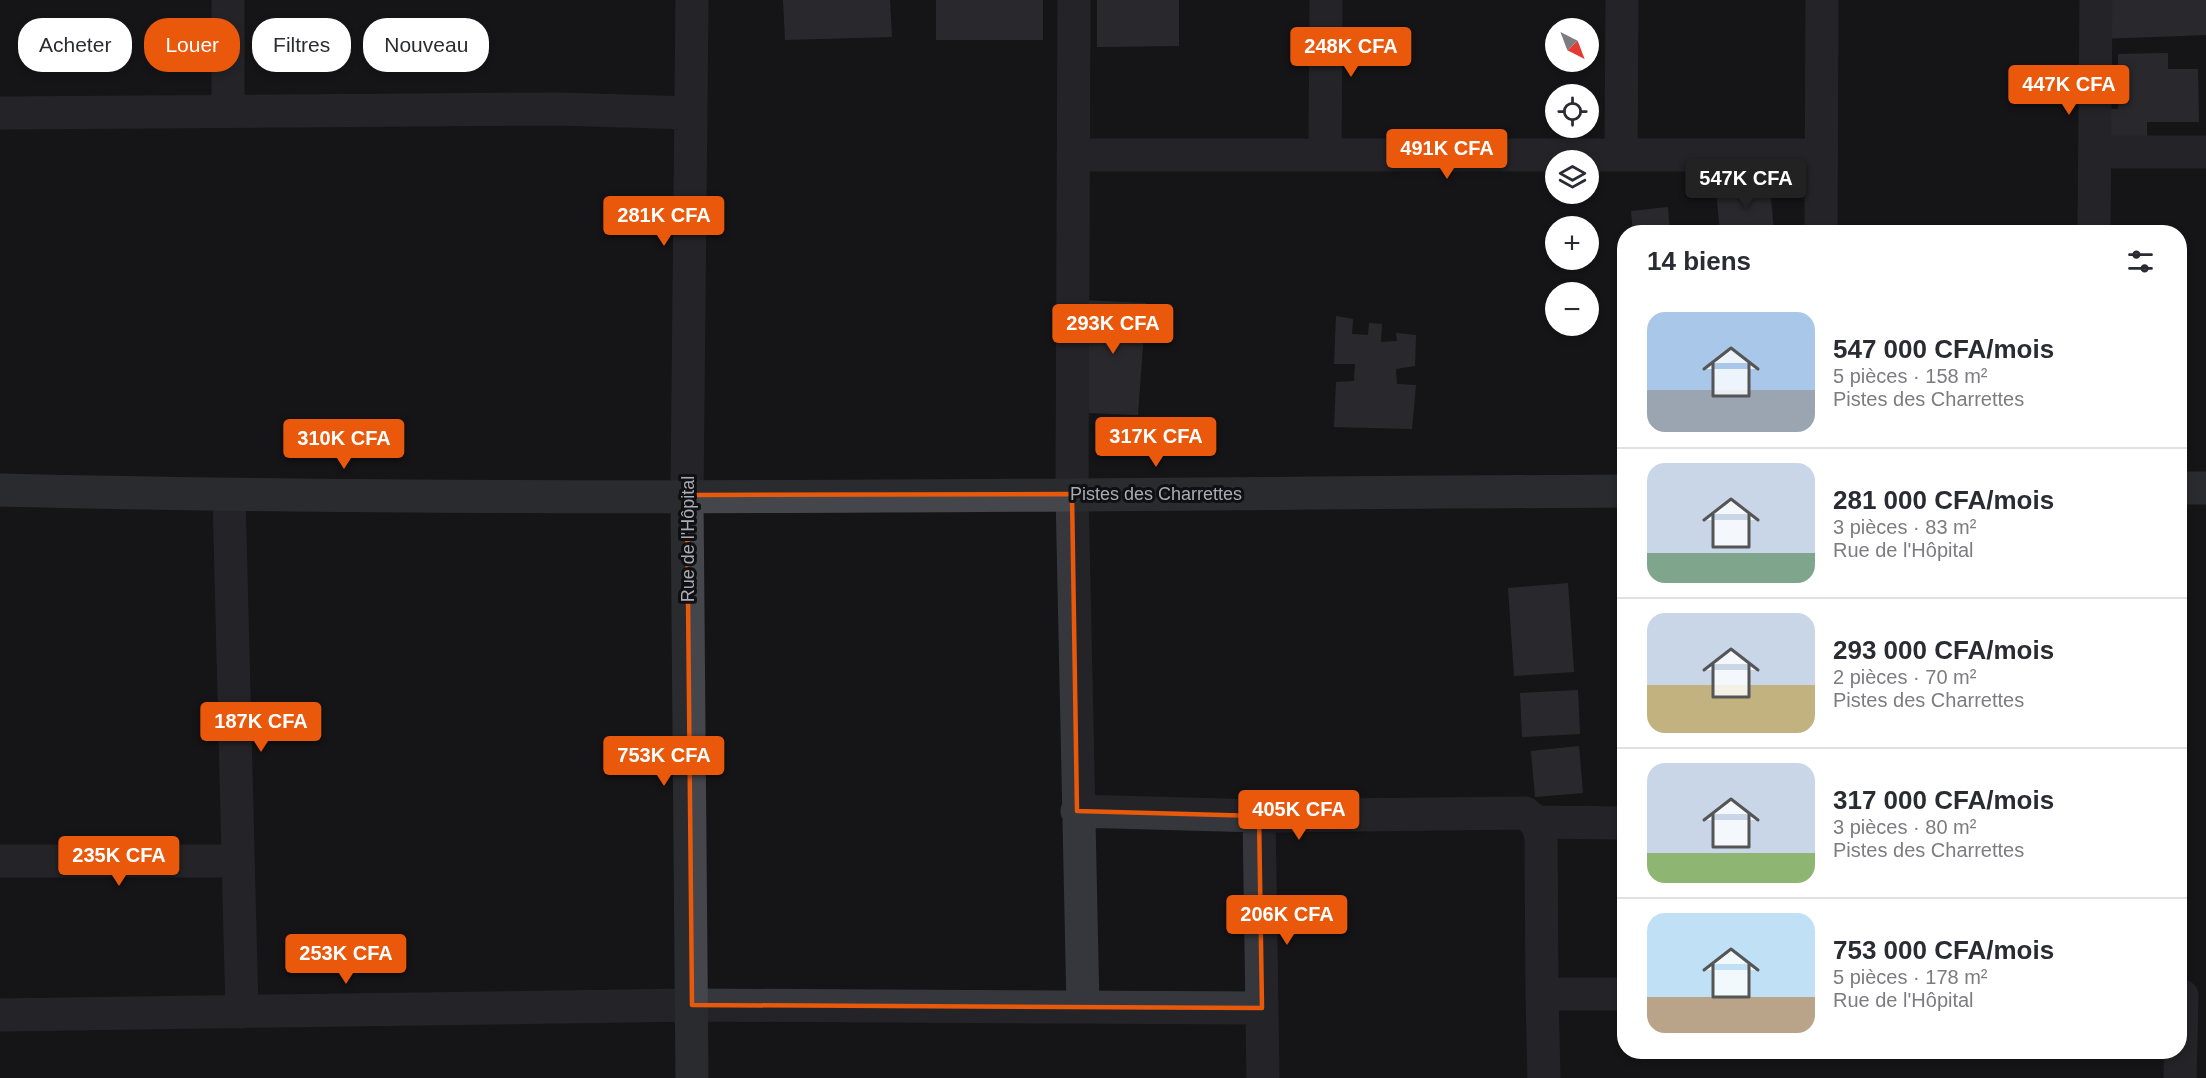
<!DOCTYPE html>
<html lang="fr">
<meta charset="utf-8">
<style>
:root{--surface:#fff;--page:#f2f2f3;--text:#2b2b33;--muted:#7c7c81;--line:#e1e1e2;--accent:#ea580c}
body{margin:0;font-family:Arial,sans-serif;background:var(--page);color:var(--text);height:100vh;display:flex;flex-direction:column;font-size:22px;white-space:nowrap}
*{box-sizing:border-box;margin:0}
p{font-size:20px;color:var(--muted)}
.icon{flex:none;width:33px;height:33px;fill:none;stroke:currentColor;stroke-width:2;stroke-linecap:round;stroke-linejoin:round}
.map{position:relative;flex:1;overflow:hidden}
.details{position:absolute;left:1617px;top:225px;width:570px;height:834px;display:flex;flex-direction:column;background:var(--surface);border-radius:24px;box-shadow:0 3px 9px #0003}
.details>*{flex:none}
.hud{position:absolute;left:18px;top:18px;width:570px;height:54px;display:flex;gap:12px}
.needle{width:39px;rotate:138deg}
.fabs{position:absolute;left:1545px;top:18px;display:grid;gap:12px}
.fabs a{display:grid;place-items:center;width:54px;height:54px;border-radius:50%;background:var(--surface);box-shadow:0 3px 9px #0003;font-size:30px}
.price{position:absolute;translate:-50% -51px;padding:0 14px;border-radius:6px;background:var(--accent);color:#fff;font-size:20px;line-height:39px;filter:drop-shadow(0 2px 3px #0008)}
.price::after{content:'';position:absolute;left:50%;top:36px;width:18px;height:14px;margin-left:-9px;background:inherit;clip-path:polygon(0 0,100% 0,50% 100%)}
.price.current{background:#222;color:#fff}
ul{padding:0;list-style:none}
li{display:flex;align-items:center;gap:18px;height:150px;padding:0 30px}
li+li{border-top:2px solid var(--line)}
li span{display:grid;place-items:center;flex:none;width:168px;height:120px;border-radius:18px;color:#555}
li>.icon{margin-inline-start:auto}
span .icon{width:72px;height:72px;fill:#fffc;stroke-width:1}
li b{font-size:26px}
h2{display:flex;justify-content:space-between;align-items:center;height:72px;padding:0 30px;font-size:26px}
.tag{padding:0 21px;border-radius:24px;background:var(--surface);box-shadow:0 3px 9px #0003;font-size:21px;line-height:54px}
.tag.current{background:var(--accent);color:#fff}
.map>svg:first-child{display:block}
.building{fill:#424247}
.lines{fill:none;stroke-linecap:round;stroke-linejoin:round}
.minor{stroke:#36373c;stroke-width:33}
.secondary{stroke:#44464c;stroke-width:33}
.marked{fill:none;stroke:#e8590c;stroke-width:4.5;stroke-linejoin:round}
.labels{text-anchor:middle;stroke-width:6;stroke-linejoin:round;paint-order:stroke}
.street-label{font-size:18px;fill:#a8acb7;stroke:#101012}
</style>
<div class="map">
<svg width="2206" height="1078" viewBox="0 0 2206 1078">
<rect width="100%" height="100%" fill="#151517"/>
<!-- building -->
<path class="building" d="M783,0H890L892,37L785,40Z
M936,0H1043V40H936Z
M1097,0H1179V46L1097,47Z
M2099,0H2206V35L2099,39Z
M2168,53V69H2198L2199,122H2147V147L2106,148L2100,109H2118V54Z
M1770,186L1774,232H1720L1716,191Z
M1668,207L1670,232H1633L1631,211Z
M1081,300L1146,303L1138,415L1089,413Z
M1336,316L1353,319L1352,334L1368,335L1369,323L1382,324L1381,342L1397,341L1396,333L1416,335L1415,366L1396,369L1397,384L1416,385L1412,429L1334,427L1336,382L1354,381L1355,364H1334Z
M1568,583L1574,672L1514,676L1508,588Z
M1578,690L1580,734L1522,737L1520,693Z
M1579,746L1583,793L1535,797L1531,751Z"/>
<g class="lines">
<!-- minor -->
<path class="minor" d="M228,0V111
M1074,0L1072,494L1083,1007
M0,113L558,109L691,113
M2095,152H2206
M1073,155H1821
M1325,155L1326,0
M1621,155L1622,0
M1821,232L1822,0
M2094,232L2096,0
M229,495L242,1012
M687,495L692,0
M1077,811L1259,816L1525,813L1536,822L1541,836L1542,994L1544,1078
M1259,816L1263,1078
M1536,822L1624,823
M0,861H238
M1542,994H1624
M0,1015L692,1005L1262,1008
M2180,1078L2182,996"/>
<!-- secondary -->
<path class="secondary" d="M2180,488H2206
M0,490C541,503 1083,494 1624,491
M687,495L692,1078"/>
</g>
<!-- marked area -->
<path d="M0 0H2206V1078H0ZM1072,494L1077,811L1259,816L1262,1008L692,1005L687,495Z" fill="#151517" fill-opacity=".55" fill-rule="evenodd"/>
<path class="marked" d="M1072,494L1077,811L1259,816L1262,1008L692,1005L687,495Z"/>
<g class="labels">
<!-- street labels -->
<g class="street-label">
<text x="1156" y="500">Pistes des Charrettes</text>
<text transform="translate(688 539) rotate(-90)" y="6">Rue de l'Hôpital</text>
</g>
</g>
</svg>
<div class="fabs">
<a><svg class="needle" viewBox="-14 -14 28 28"><path d="M0-13l5 13h-10z" fill="#e53935"/><path d="M0 13l5-13h-10z" fill="#7c7c81"/></svg></a>
<a><svg class="icon" aria-label="locate" viewBox="0 0 24 24"><circle cx="12" cy="12" r="6"/><path d="M12 2v4M12 18v4M2 12h4M18 12h4"/></svg></a>
<a><svg class="icon" aria-label="layers" viewBox="0 0 24 24"><path d="M12 4l9 5-9 5-9-5zM3 14l9 5 9-5"/></svg></a>
<a>+</a>
<a>−</a>
</div>
<b class="price" style="left:1351px;top:78px">248K CFA</b>
<b class="price" style="left:2069px;top:116px">447K CFA</b>
<b class="price" style="left:1447px;top:180px">491K CFA</b>
<b class="price current" style="left:1746px;top:210px">547K CFA</b>
<b class="price" style="left:664px;top:247px">281K CFA</b>
<b class="price" style="left:1113px;top:355px">293K CFA</b>
<b class="price" style="left:1156px;top:468px">317K CFA</b>
<b class="price" style="left:344px;top:470px">310K CFA</b>
<b class="price" style="left:261px;top:753px">187K CFA</b>
<b class="price" style="left:664px;top:787px">753K CFA</b>
<b class="price" style="left:1299px;top:841px">405K CFA</b>
<b class="price" style="left:119px;top:887px">235K CFA</b>
<b class="price" style="left:1287px;top:946px">206K CFA</b>
<b class="price" style="left:346px;top:985px">253K CFA</b>
<div class="hud">
<a class="tag">Acheter</a>
<a class="tag current">Louer</a>
<a class="tag">Filtres</a>
<a class="tag">Nouveau</a>
</div>
<section class="details">
<h2>14 biens<svg class="icon" aria-label="filters" viewBox="0 0 24 24"><path d="M4 7h16M4 17h16"/><circle cx="9" cy="7" r="2"/><circle cx="15" cy="17" r="2"/></svg></h2>
<ul>
<li><span style="background:linear-gradient(#a9c7e8 65%,#9aa5b1 0)"><svg class="icon" aria-label="home" viewBox="0 0 24 24"><path d="M3 11l9-7 9 7M6 9v11h12V9"/></svg></span><div><b>547 000 CFA/mois</b><p>5 pièces · 158 m²</p><p>Pistes des Charrettes</p></div></li>
<li><span style="background:linear-gradient(#c9d6e8 75%,#7fa58c 0)"><svg class="icon" aria-label="home" viewBox="0 0 24 24"><path d="M3 11l9-7 9 7M6 9v11h12V9"/></svg></span><div><b>281 000 CFA/mois</b><p>3 pièces · 83 m²</p><p>Rue de l'Hôpital</p></div></li>
<li><span style="background:linear-gradient(#c9d6e8 60%,#c2b280 0)"><svg class="icon" aria-label="home" viewBox="0 0 24 24"><path d="M3 11l9-7 9 7M6 9v11h12V9"/></svg></span><div><b>293 000 CFA/mois</b><p>2 pièces · 70 m²</p><p>Pistes des Charrettes</p></div></li>
<li><span style="background:linear-gradient(#c9d6e8 75%,#8fb573 0)"><svg class="icon" aria-label="home" viewBox="0 0 24 24"><path d="M3 11l9-7 9 7M6 9v11h12V9"/></svg></span><div><b>317 000 CFA/mois</b><p>3 pièces · 80 m²</p><p>Pistes des Charrettes</p></div></li>
<li><span style="background:linear-gradient(#bfe0f5 70%,#b9a48a 0)"><svg class="icon" aria-label="home" viewBox="0 0 24 24"><path d="M3 11l9-7 9 7M6 9v11h12V9"/></svg></span><div><b>753 000 CFA/mois</b><p>5 pièces · 178 m²</p><p>Rue de l'Hôpital</p></div></li>
</ul>
</section>
</div>
